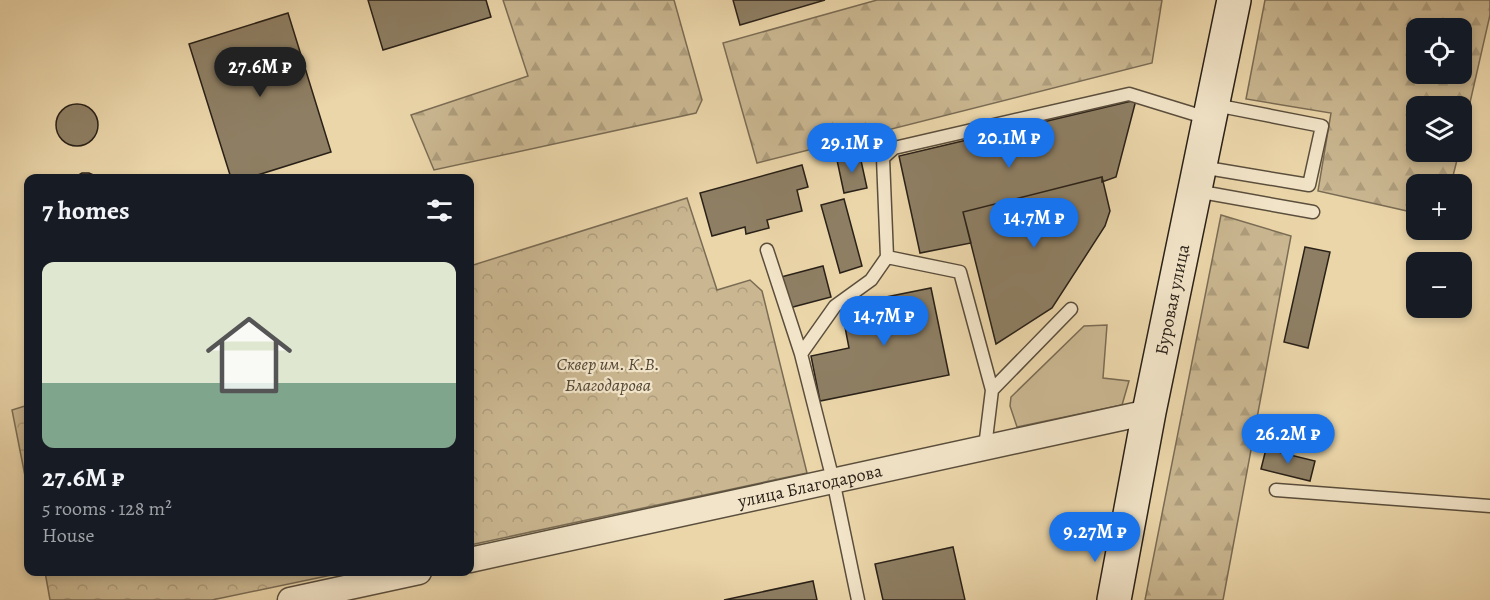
<!DOCTYPE html>
<meta charset="utf-8">
<style>
:root{--surface:#171b24;--page:#20242c;--text:#f1f3f6;--muted:#9ea1a6;--line:#363941;--accent:#1a73e8}
body{margin:0;font-family:Alegreya,serif;background:var(--page);color:var(--text);height:100vh;display:flex;flex-direction:column;font-size:22px;white-space:nowrap}
*{box-sizing:border-box;margin:0}
p{font-size:20px;color:var(--muted)}
.icon{flex:none;width:33px;height:33px;fill:none;stroke:currentColor;stroke-width:2;stroke-linecap:round;stroke-linejoin:round}
.map{position:relative;flex:1;overflow:hidden}
.drawer{position:absolute;left:24px;top:174px;width:450px;height:402px;display:flex;flex-direction:column;background:var(--surface);border-radius:12px;box-shadow:0 3px 9px #0003}
.drawer>*{flex:none}
.fabs{position:absolute;left:1406px;top:18px;display:grid;gap:12px}
.fabs a{display:grid;place-items:center;width:66px;height:66px;border-radius:12px;background:var(--surface);box-shadow:0 3px 9px #0003;font-size:30px}
.price{position:absolute;translate:-50% -51px;padding:0 14px;border-radius:21px;background:var(--accent);color:#fff;font-size:20px;line-height:39px;filter:drop-shadow(0 2px 3px #0008)}
.price::after{content:'';position:absolute;left:50%;top:36px;width:18px;height:14px;margin-left:-9px;background:inherit;clip-path:polygon(0 0,100% 0,50% 100%)}
.price.selected{background:#222;color:#fff}
ul{padding:0;list-style:none}
li{display:grid;align-content:center;gap:12px;height:318px;padding:0 18px}
li+li{border-top:2px solid var(--line)}
li span{display:grid;place-items:center;height:186px;border-radius:12px;color:#555}
li>.icon{margin-inline-start:auto}
span .icon{width:108px;height:108px;fill:#fffc;stroke-width:1}
li b{font-size:26px}
h2{display:flex;justify-content:space-between;align-items:center;height:72px;padding:0 18px;font-size:26px}
.map>svg:first-child{display:block}
.grass{fill:#cab791;stroke:#7a6c54;stroke-width:1.5}
.forest{fill:url(#forest-firs);stroke:#7a6c54;stroke-width:1.5;fill-rule:evenodd}
.park{fill:url(#park-crowns);stroke:#7a6c54;stroke-width:1.5}
.building{fill:#8e7f64;stroke:#292118;stroke-width:1.5}
.lines{fill:none;stroke-linecap:round;stroke-linejoin:round}
.service-casing{stroke:#5a4e3c;stroke-width:15}
.minor-casing{stroke:#5a4e3c;stroke-width:27}
.secondary-casing{stroke:#292118;stroke-width:36}
.service{stroke:#f2e4c8;stroke-width:12}
.minor{stroke:#f2e4c8;stroke-width:24}
.secondary{stroke:#f2e4c8;stroke-width:33}
.labels{text-anchor:middle;stroke-width:4.5;stroke-linejoin:round;paint-order:stroke}
.street-label{font-size:18px;fill:#292118;stroke:#f2e4c8}
.park-label{font-size:18px;font-style:italic;fill:#514636;stroke:#f2e4c8}
</style>
<div class="map">
<svg width="1490" height="600" viewBox="0 0 1490 600">
<defs>
<pattern id="forest-firs" width="22" height="20" patternUnits="userSpaceOnUse" patternTransform="scale(1.5)"><rect width="22" height="20" fill="#cab791"/><path d="M5 1l3.5 6h-7zM16 11l3.5 6h-7z" fill="#ae9d7c"/></pattern>
<pattern id="park-crowns" width="20" height="18" patternUnits="userSpaceOnUse" patternTransform="scale(1.5)"><rect width="20" height="18" fill="#cab791"/><path d="M2 6a3 3 0 1 1 6 0M12 15a3 3 0 1 1 6 0" fill="none" stroke="#ae9d7c"/></pattern>
</defs>
<rect width="100%" height="100%" fill="#ebd6aa"/>
<filter id="stains"><feTurbulence type="fractalNoise" baseFrequency=".00333" numOctaves="4"/><feColorMatrix values="0 0 0 0 .2 0 0 0 0 .09 0 0 0 0 .02 0 0 0 .5 -.17"/></filter>
<radialGradient id="worn" r=".72"><stop offset=".6" stop-color="#630" stop-opacity="0"/><stop offset="1" stop-color="#630" stop-opacity=".3"/></radialGradient>
<!-- grass -->
<path class="grass" d="M1107,325L1103,378L1129,381L1122,405L1017,427L1010,406L1011,397L1084,326Z"/>
<!-- forest -->
<path class="forest" d="M503,0H674L702,100L696,113L434,170L411,115L528,76Z
M877,0H1162L1152,63L757,163L723,43Z
M1265,0H1490V15L1461,142V106H1416V152H1459L1451,184H1416V213L1318,191L1331,113L1246,99ZM1416,28H1461V74H1416Z
M1221,215L1291,236L1223,600H1145Z"/>
<!-- park -->
<path class="park" d="M687,198L717,290L750,280L762,291L807,473L470,545V266Z
M28,405V491L12,410Z
M45,572H346L212,600H50Z"/>
<!-- building -->
<path class="building" d="M368,0H486L491,17L383,50Z
M733,0H825L740,25Z
M288,13L331,152L248,178H231L189,44Z
M1136,100L1116,177L1102,182V177L963,212L971,243L920,253L899,156Z
M56 125a21 21 0 1 1 42 0a21 21 0 1 1-42 0Z
M860,156L867,188L844,193L837,160Z
M802,165L808,187L797,190L802,211L767,220L769,228L746,234L745,227L712,236L700,193Z
M82,173H89L100,178H73Z
M1102,177L1110,211L1105,226L1052,308L996,344L963,212Z
M844,199L862,266L840,273L821,205Z
M1305,247L1330,252L1308,348L1284,342Z
M823,266L831,297L789,308L781,277Z
M931,288L949,375L820,401L811,356L849,348L841,306Z
M1266,449L1315,461L1310,481L1261,469Z
M953,547L965,600H883L875,564Z
M813,581L817,600H724Z"/>
<g class="lines">
<defs>
<path id="service" d="M1201,167L1309,185L1322,126L1215,105
M1196,191L1313,212
M767,250L801,354
M887,257L960,272L992,390
M985,447L992,390L1071,309
M1276,490L1490,506
M858,600L833,480L801,354L835,306L871,280L887,257L883,158L894,148L1129,94L1207,118"/>
<g id="minor">
<path id="s1" d="M470,560L1149,412"/>
<path d="M290,600L419,572"/>
</g>
<g id="secondary">
<path id="s2" d="M1114,600L1149,412L1234,0"/>
</g>
</defs>
<!-- service casing -->
<use href="#service" class="service-casing"/>
<!-- minor casing -->
<use href="#minor" class="minor-casing"/>
<!-- secondary casing -->
<use href="#secondary" class="secondary-casing"/>
<!-- service -->
<use href="#service" class="service"/>
<!-- minor -->
<use href="#minor" class="minor"/>
<!-- secondary -->
<use href="#secondary" class="secondary"/>
</g>
<g class="labels">
<!-- street labels -->
<g class="street-label">
<text dy="6" stroke="none"><textPath href="#s2" startOffset="306">Буровая улица</textPath></text>
<text dy="6" stroke="none"><textPath href="#s1" startOffset="348">улица Благодарова</textPath></text>
</g>
<!-- park labels -->
<g class="park-label">
<text x="608" y="370">Сквер им. К.В.<tspan x="608" dy="21">Благодарова</tspan></text>
</g>
</g>
<rect width="100%" height="100%" filter="url(#stains)"/>
<rect width="100%" height="100%" fill="url(#worn)"/>
</svg>
<div class="fabs">
<a><svg class="icon" aria-label="locate" viewBox="0 0 24 24"><circle cx="12" cy="12" r="6"/><path d="M12 2v4M12 18v4M2 12h4M18 12h4"/></svg></a>
<a><svg class="icon" aria-label="layers" viewBox="0 0 24 24"><path d="M12 4l9 5-9 5-9-5zM3 14l9 5 9-5"/></svg></a>
<a>+</a>
<a>−</a>
</div>
<b class="price selected" style="left:260px;top:98px">27.6M ₽</b>
<b class="price" style="left:1009px;top:169px">20.1M ₽</b>
<b class="price" style="left:852px;top:174px">29.1M ₽</b>
<b class="price" style="left:1034px;top:249px">14.7M ₽</b>
<b class="price" style="left:884px;top:347px">14.7M ₽</b>
<b class="price" style="left:1288px;top:465px">26.2M ₽</b>
<b class="price" style="left:1095px;top:563px">9.27M ₽</b>
<section class="drawer">
<h2>7 homes<svg class="icon" aria-label="filters" viewBox="0 0 24 24"><path d="M4 7h16M4 17h16"/><circle cx="9" cy="7" r="2"/><circle cx="15" cy="17" r="2"/></svg></h2>
<ul>
<li><span style="background:linear-gradient(#dfe7d0 65%,#7fa58c 0)"><svg class="icon" aria-label="home" viewBox="0 0 24 24"><path d="M3 11l9-7 9 7M6 9v11h12V9"/></svg></span><div><b>27.6M ₽</b><p>5 rooms · 128 m²</p><p>House</p></div></li>
</ul>
</section>
</div>
